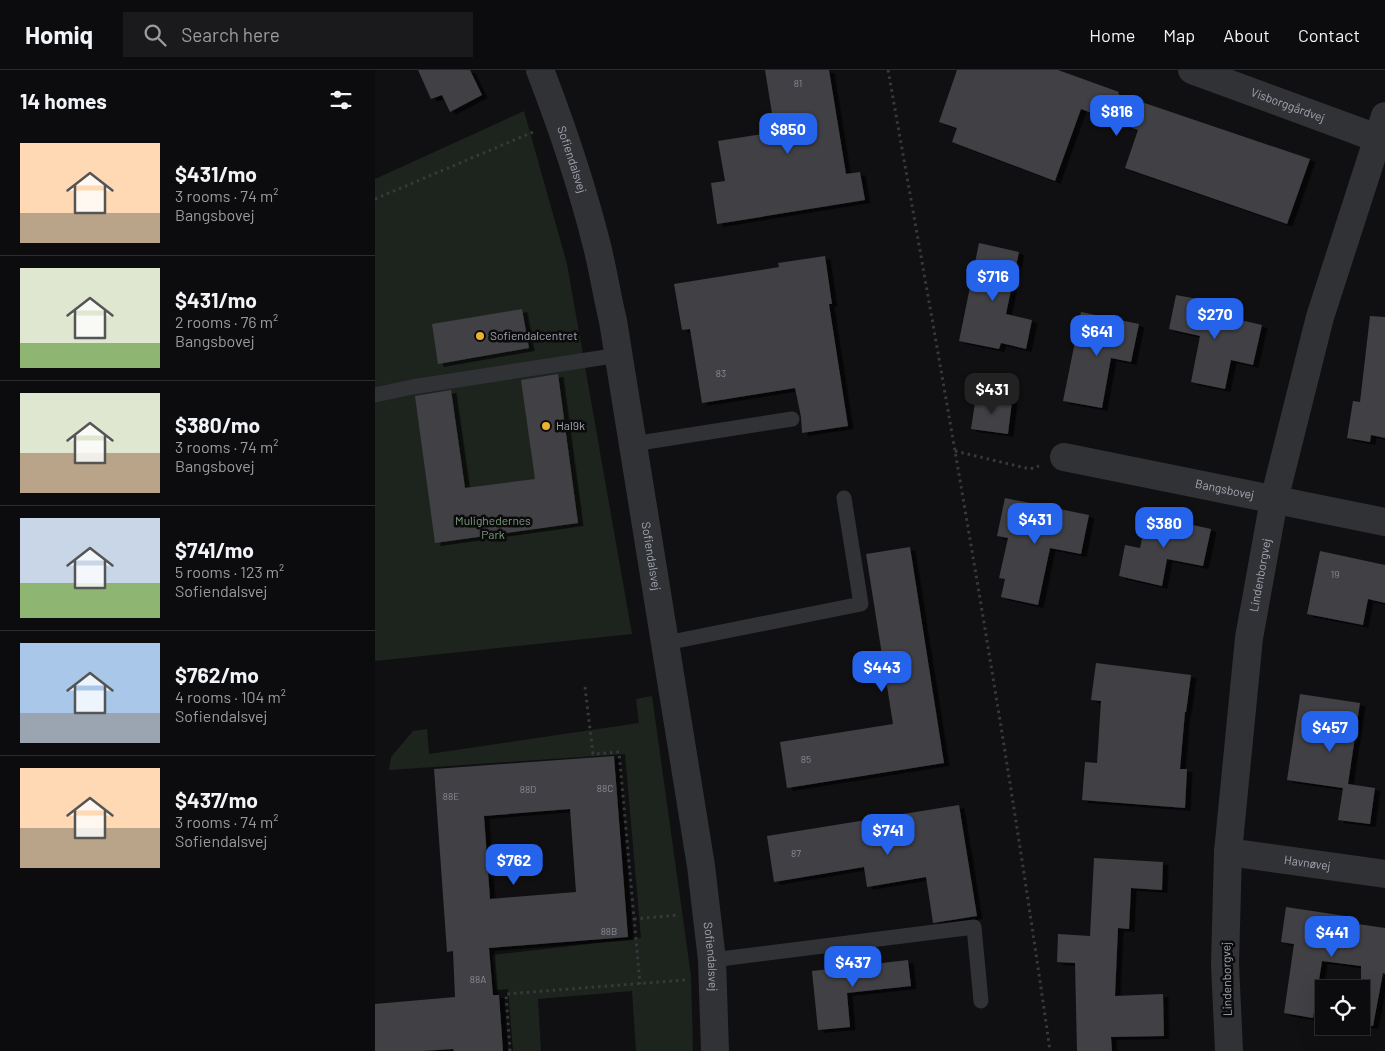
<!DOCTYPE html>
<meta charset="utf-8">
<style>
:root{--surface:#0c0c0e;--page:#1a1a1c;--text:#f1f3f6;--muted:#9a9b9e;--line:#2c2c2e;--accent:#2563eb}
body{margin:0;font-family:Barlow,sans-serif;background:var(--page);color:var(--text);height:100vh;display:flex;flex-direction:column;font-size:19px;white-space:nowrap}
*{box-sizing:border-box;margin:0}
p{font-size:16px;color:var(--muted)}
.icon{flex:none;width:28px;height:28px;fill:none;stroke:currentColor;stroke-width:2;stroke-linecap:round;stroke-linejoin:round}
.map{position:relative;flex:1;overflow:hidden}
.side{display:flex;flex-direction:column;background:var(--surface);width:375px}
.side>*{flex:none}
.fabs{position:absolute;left:940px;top:910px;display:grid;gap:10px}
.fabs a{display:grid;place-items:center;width:55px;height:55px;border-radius:0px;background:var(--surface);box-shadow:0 5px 20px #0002,0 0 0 1px var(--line);font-size:25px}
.price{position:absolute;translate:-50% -42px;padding:0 11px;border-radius:10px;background:var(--accent);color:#fff;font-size:16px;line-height:32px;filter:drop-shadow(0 1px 2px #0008)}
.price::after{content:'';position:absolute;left:50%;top:30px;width:15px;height:11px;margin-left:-8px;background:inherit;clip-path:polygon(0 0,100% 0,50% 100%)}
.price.selected{background:#222;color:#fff}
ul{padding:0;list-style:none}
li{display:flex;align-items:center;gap:15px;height:125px;padding:0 20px}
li+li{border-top:1px solid var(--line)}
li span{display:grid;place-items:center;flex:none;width:140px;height:100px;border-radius:0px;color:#555}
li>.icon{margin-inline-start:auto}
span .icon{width:60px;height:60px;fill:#fffc;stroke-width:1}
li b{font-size:21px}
h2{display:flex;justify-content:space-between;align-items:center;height:60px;padding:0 20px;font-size:21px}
header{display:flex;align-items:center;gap:30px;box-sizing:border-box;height:70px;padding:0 25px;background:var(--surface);border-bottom:1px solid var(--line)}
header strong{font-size:24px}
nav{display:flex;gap:28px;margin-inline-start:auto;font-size:18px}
.search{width:350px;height:45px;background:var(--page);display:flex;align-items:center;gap:12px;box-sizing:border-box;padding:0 18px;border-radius:0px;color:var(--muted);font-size:19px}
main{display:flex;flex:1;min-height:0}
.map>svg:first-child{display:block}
.green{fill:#1d241e}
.building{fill:#3f4045;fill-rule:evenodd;filter:url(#shadow)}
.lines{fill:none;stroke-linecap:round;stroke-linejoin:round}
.path{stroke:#37393d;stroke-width:3;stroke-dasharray:2.5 4;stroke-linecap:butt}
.service{stroke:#313236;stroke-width:15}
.minor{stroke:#313236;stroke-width:28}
.tertiary{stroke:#313236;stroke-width:28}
.poi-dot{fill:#ecb22d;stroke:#0b0b0c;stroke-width:2}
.labels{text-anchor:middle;stroke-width:5;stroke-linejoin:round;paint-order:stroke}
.number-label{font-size:10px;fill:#898c97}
.street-label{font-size:12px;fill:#a2a6b2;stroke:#0b0b0c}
.poi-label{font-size:12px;fill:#a2a6b2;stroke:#0b0b0c;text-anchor:start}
.park-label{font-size:12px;fill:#799d7c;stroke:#0b0b0c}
</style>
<header>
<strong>Homiq</strong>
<div class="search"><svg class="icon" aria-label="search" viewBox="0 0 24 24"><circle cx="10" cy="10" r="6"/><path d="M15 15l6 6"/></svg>Search here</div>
<nav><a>Home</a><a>Map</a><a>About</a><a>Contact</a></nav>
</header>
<main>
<section class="side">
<h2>14 homes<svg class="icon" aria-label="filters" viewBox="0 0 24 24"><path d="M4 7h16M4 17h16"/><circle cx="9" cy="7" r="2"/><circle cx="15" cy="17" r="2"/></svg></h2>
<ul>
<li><span style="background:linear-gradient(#ffd9b3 70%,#b9a48a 0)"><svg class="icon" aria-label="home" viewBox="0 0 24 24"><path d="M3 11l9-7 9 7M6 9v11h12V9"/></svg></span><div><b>$431/mo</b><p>3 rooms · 74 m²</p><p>Bangsbovej</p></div></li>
<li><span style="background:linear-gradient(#dfe7d0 75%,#8fb573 0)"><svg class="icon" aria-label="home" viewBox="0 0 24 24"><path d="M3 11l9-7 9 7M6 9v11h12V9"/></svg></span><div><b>$431/mo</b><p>2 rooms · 76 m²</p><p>Bangsbovej</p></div></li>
<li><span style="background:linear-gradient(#dfe7d0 60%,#b9a48a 0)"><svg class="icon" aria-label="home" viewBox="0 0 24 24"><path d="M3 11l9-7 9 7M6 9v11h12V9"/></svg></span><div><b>$380/mo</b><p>3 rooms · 74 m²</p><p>Bangsbovej</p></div></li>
<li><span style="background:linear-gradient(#c9d6e8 65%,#8fb573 0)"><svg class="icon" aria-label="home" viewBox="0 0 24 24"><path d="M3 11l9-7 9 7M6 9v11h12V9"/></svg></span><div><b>$741/mo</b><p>5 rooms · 123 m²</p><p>Sofiendalsvej</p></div></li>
<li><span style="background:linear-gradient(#a9c7e8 70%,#9aa5b1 0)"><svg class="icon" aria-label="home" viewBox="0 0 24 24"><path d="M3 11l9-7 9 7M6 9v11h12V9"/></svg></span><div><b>$762/mo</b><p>4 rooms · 104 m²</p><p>Sofiendalsvej</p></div></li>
<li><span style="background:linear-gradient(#ffd9b3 60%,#b9a48a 0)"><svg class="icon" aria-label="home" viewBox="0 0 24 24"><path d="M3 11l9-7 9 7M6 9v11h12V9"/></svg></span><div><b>$437/mo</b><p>3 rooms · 74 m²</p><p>Sofiendalsvej</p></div></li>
</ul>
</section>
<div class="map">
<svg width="1010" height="981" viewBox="0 0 1010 981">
<defs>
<filter id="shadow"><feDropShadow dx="5.5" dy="3" stdDeviation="0" flood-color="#0009"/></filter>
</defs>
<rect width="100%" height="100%" fill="#101012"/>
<!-- green -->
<path class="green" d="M149,41L192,194L257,564L0,591V109Z
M277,626L316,906L318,981H261L257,921L163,929L166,981H138L133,919L121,920L117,885L266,868L250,684L14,700L16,687L38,661L52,659L54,684L264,653L261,629Z"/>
<!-- building -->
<path class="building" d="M43,0H95L107,25L75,42L67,25L56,29Z
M390,0H454L471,104L485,102L490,130L342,154L336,113L350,111L343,71L400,62Z
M582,0H683L744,22L743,24L935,89L912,154L750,98L763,60L706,39L680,111L577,72L582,58L564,52Z
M604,173L644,182L631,244L657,250L651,279L626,273L624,279L584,271Z
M450,186L457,234H454L473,356L427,363L426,347L420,318L327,333L315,259L307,260L299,214L404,197L403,193Z
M801,225L833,231L830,242L887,255L878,295L856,290L850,319L816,312L825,266L794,259Z
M147,239L154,278L63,294L57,254Z
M706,242L764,254L756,292L736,288L727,338L688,331Z
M995,246L1010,247V368L996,365L995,372L972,368L978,331L985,332Z
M183,304L203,453L60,473L40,326L76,320L90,418L160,409L146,310Z
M601,326L637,331L633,364L596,359Z
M630,428L714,445L706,484L675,478L663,535L626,527L630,509L624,508L633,468L622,466Z
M772,445L836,459L828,496L792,489L787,516L744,506L750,475L765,478Z
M535,477L569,693L412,718L405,672L518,654L491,484Z
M945,481L1010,495V533L993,529L988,555L932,544Z
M721,593L816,605L811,642H810L805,699H812L810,738L707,730L710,692L722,693L726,631L716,630Z
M925,624L985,633L973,714L1000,718L995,754L963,750L968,718L912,710Z
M239,686L253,867L114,878L118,925H124L128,981H79L78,979L48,981H0V934L80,927L78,881L72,882L59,699ZM195,739L201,822L115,829L109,746Z
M584,735L602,846L558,853L551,807L492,817L489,797L399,812L392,766Z
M719,788L788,792L787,820L756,818L754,859L743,858L740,926L788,924L789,966L736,967L737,981H702L700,893L682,892L683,864L715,866Z
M911,837L977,847L976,853L1010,858V904L1008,903L998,956L986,955V896L947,891L938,948L909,943L919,874L906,872Z
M533,890L536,916L472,923L475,957L443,960L437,901Z"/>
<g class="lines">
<!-- path -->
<path class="path" d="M513,0C571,326 629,653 675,981
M0,129L158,62
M580,381L655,399L664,396
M210,617L218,684L244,682L265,914
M259,849L304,845
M135,981L131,924L310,910"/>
<!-- service -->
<path class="service" d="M0,325L37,317L244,285
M258,374L417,349
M291,573L486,534L469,428
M337,890L599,857L606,931"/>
<!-- minor -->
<g class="minor">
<path id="s1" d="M817,0L1010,71"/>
<path id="s2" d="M689,387L1010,452"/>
<path id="s3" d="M853,782L1010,804"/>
<path id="s4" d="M854,981L850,894L853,782L874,568L899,430L945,247L1010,46"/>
</g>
<!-- tertiary -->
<path class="tertiary" id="s5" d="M165,0C187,57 207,116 222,176C228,200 232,226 238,251L326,796L337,890L340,981"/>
</g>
<!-- markers -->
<g class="poi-dot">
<circle cx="105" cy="266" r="5"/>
<circle cx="171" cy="356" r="5"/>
</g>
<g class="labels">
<!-- number labels -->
<g class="number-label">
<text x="423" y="17">81</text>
<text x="346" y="307">83</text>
<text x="960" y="508">19</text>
<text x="431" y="693">85</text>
<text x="230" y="722">88C</text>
<text x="153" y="723">88D</text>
<text x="76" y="730">88E</text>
<text x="421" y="787">87</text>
<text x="234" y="865">88B</text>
<text x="103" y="913">88A</text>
</g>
<!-- street labels -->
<g class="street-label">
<text dy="4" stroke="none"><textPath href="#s1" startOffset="102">Visborggårdvej</textPath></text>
<text dy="4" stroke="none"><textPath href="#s5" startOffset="95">Sofiendalsvej</textPath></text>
<text dy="4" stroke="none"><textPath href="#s2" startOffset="164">Bangsbovej</textPath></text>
<text dy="4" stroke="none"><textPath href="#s5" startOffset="500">Sofiendalsvej</textPath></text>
<text dy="4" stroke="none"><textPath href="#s4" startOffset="478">Lindenborgvej</textPath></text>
<text dy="4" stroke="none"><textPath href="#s3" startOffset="80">Havnøvej</textPath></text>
<text dy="4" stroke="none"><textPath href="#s5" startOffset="905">Sofiendalsvej</textPath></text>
<text transform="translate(852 909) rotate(-91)" y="4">Lindenborgvej</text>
</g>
<!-- poi labels -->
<g class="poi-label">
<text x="115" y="270">Sofiendalcentret</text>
<text x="181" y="360">Hal9k</text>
</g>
<!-- park labels -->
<g class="park-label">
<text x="118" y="455">Mulighedernes<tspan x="118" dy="14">Park</tspan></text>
</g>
</g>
</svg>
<div class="fabs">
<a><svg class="icon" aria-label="locate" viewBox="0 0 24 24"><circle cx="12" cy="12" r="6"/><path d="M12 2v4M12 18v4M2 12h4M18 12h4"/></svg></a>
</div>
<b class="price" style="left:742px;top:67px">$816</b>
<b class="price" style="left:413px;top:85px">$850</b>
<b class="price" style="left:618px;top:232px">$716</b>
<b class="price" style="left:840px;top:270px">$270</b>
<b class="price" style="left:722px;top:287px">$641</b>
<b class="price selected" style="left:617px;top:345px">$431</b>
<b class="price" style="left:660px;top:475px">$431</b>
<b class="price" style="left:789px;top:479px">$380</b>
<b class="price" style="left:507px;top:623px">$443</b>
<b class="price" style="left:955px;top:683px">$457</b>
<b class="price" style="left:513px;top:786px">$741</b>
<b class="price" style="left:139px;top:816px">$762</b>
<b class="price" style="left:957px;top:888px">$441</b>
<b class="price" style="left:478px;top:918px">$437</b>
</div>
</main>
